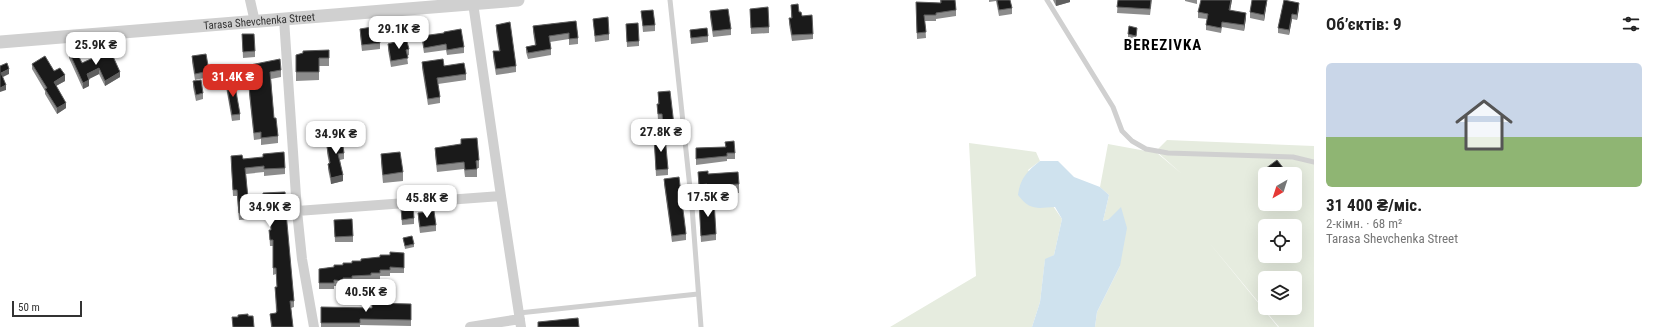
<!DOCTYPE html>
<html lang="uk">
<meta charset="utf-8">
<style>
:root{--surface:#fff;--page:#f6f6f6;--text:#222;--muted:#767676;--accent:#d93025}
body{margin:0;font-family:"Roboto Condensed",sans-serif;background:var(--page);color:var(--text);height:100vh;display:flex;flex-direction:column;font-size:15px;white-space:nowrap}
*{box-sizing:border-box;margin:0}
p{font-size:13px;color:var(--muted)}
.icon{flex:none;width:22px;height:22px;fill:none;stroke:currentColor;stroke-width:2;stroke-linecap:round;stroke-linejoin:round}
.map{position:relative;flex:1;overflow:hidden}
.sheet{display:flex;flex-direction:column;background:var(--surface);width:340px}
.sheet>*{flex:none}
.needle{width:26px;rotate:219deg}
.buttons{position:absolute;left:1258px;top:167px;display:grid;gap:8px}
.buttons a{display:grid;place-items:center;width:44px;height:44px;border-radius:6px;background:var(--surface);box-shadow:0 4px 16px #0002;font-size:20px}
.scale{position:absolute;left:12px;bottom:10px;width:70px;box-sizing:border-box;padding-left:4px;border:2px solid #333;border-top:0;font-size:11px;line-height:14px;white-space:nowrap;color:#333;-webkit-text-stroke:3px #fff;paint-order:stroke}
.price{position:absolute;translate:-50% -34px;padding:0 9px;border-radius:8px;background:#fff;color:#222;font-size:13px;line-height:26px;filter:drop-shadow(0 1px 2px #0008)}
.price::after{content:'';position:absolute;left:50%;top:24px;width:12px;height:9px;margin-left:-6px;background:inherit;clip-path:polygon(0 0,100% 0,50% 100%)}
.price.on{background:var(--accent);color:#fff}
ul{padding:0;list-style:none}
li{display:grid;align-content:center;gap:8px;height:212px;padding:0 12px}
li span{display:grid;place-items:center;height:124px;border-radius:6px;color:#555}
li>.icon{margin-inline-start:auto}
span .icon{width:72px;height:72px;fill:#fffc;stroke-width:1}
li b{font-size:17px}
h2{display:flex;justify-content:space-between;align-items:center;height:48px;padding:0 12px;font-size:17px}
main{display:flex;flex:1;min-height:0}
.map>svg:first-child{display:block}
.grass{fill:#e6ecdf;fill-rule:evenodd}
.water{fill:#cfe2ee}
.lines{fill:none;stroke-linecap:round;stroke-linejoin:round}
.service{stroke:#d0d0d0;stroke-width:5}
.minor{stroke:#d0d0d0;stroke-width:10}
.tertiary{stroke:#d0d0d0;stroke-width:13}
.wall{fill:#8c8c8c}
.shaded-wall{fill:#5f5f5f}
.building{fill:#1a1a1a;stroke:#5f5f5f}
.labels{text-anchor:middle;stroke-width:4;stroke-linejoin:round;paint-order:stroke}
.street-label{font-size:11px;fill:#333;stroke:#fff}
.district-label{font-size:15px;font-weight:bold;letter-spacing:1px;fill:#000;stroke:#fff}
</style>
<main>
<div class="map">
<svg width="1314" height="327" viewBox="0 0 1314 327">
<rect width="100%" height="100%" fill="#fff"/>
<!-- grass -->
<path class="grass" d="M1167,140L1314,146V327H1279L1207,240L1278,327H1095L1097,312L1120,266L1109,219L1103,221L1109,195L1100,187L1108,144L1157,153L1182,174L1156,151ZM1265,174H1295V204H1265ZM1265,226H1295V256H1265ZM1265,278H1295V308H1265Z
M969,143L1036,152L1040,161L1028,170L1062,219L1054,255L1045,260L1040,302L1032,327H890L976,276Z"/>
<!-- water -->
<path class="water" d="M1040,161H1058L1074,177L1100,187L1109,195L1103,221L1109,219L1121,207L1127,228L1120,266L1097,312L1095,327H1032L1040,302L1045,259L1054,255L1062,219L1055,207C1037,208 1030,211 1018,195C1020,179 1027,171 1040,161Z"/>
<g class="lines">
<!-- service -->
<path class="service" d="M670,0L692,207L701,327
M1047,0L1113,107L1122,131L1132,141L1146,149L1168,153L1293,157L1314,162
M519,313L698,294"/>
<!-- minor -->
<path class="minor" d="M250,0L255,22
M473,3L501,196L521,327
M284,19L297,211L501,196
M297,211L302,259L314,327
M470,327L520,319"/>
<!-- tertiary -->
<path class="tertiary" id="s1" d="M0,42L518,0"/>
</g>
<!-- wall -->
<path class="wall" d="M940,0H955L956,10V16L936,19V21H925L926,38L917,39L916,2L940,3Z
M989,0H1010L1012,8V14L999,16L996,1L989,2Z
M1053,0H1070V2L1056,6Z
M1117,0H1152L1150,15L1117,13L1118,0Z
M1185,0H1197V4L1185,1Z
M1201,0H1232L1230,11L1246,18L1244,31L1222,27L1221,33L1206,30V25L1207,19L1198,18V12Z
M1267,0L1264,21L1250,18V12Z
M1284,0L1299,8L1297,20L1292,19L1289,35L1278,33V28Z
M791,5L799,12L802,16L813,34V39L792,41L789,24V18H791Z
M750,9L769,27V33L751,34Z
M641,11L655,25V31L643,32Z
M710,11L731,29V35L713,37L710,17Z
M593,19L609,34V40L595,42Z
M576,21L578,38V44L569,45V39L550,42L551,49V55L528,59L526,52V47L535,45L533,32V26Z
M626,24L639,41V46L627,47Z
M496,25L516,66V72L496,75L493,57V51H499L496,31Z
M360,29L380,43V49L362,51L360,35Z
M690,30L708,36V42L691,44Z
M1137,31L1136,39L1128,37V34Z
M242,34L255,51V57L243,58Z
M422,36L464,47V53L447,55L446,50L424,53L422,41Z
M395,40L409,49V55L407,56L408,64L391,67L388,50V44L395,43Z
M329,50V66H319V80L296,81V55Z
M69,52L82,63L104,55L120,77L105,86L99,74L89,79V86L83,89L69,58Z
M192,56L209,71V77L195,80L192,62Z
M422,62L444,66L466,74V80L438,84L440,97V103L428,105L422,68Z
M32,64L54,71L65,81L56,86L66,108L57,114L45,94V91L32,69Z
M250,65L281,70V77L271,79L274,118L278,136V143L261,145V139L254,140L249,94V87H253L250,72Z
M193,81L203,93V99L196,101L193,87Z
M226,82L240,114V120L232,121L226,87Z
M658,92L674,125V130L663,131L662,120H658L657,104H658Z
M330,134L344,153V159L340,160L343,181L331,184L328,169V164L329,163L327,153V147L331,146L330,140Z
M654,137L668,169V175L656,176Z
M461,139L479,160V168H477V177H465L464,169L437,172L435,155V148L461,145Z
M725,142L735,153V159H727V161L696,165V148L725,147Z
M381,154L403,172V181L383,183L381,163Z
M231,163L285,168V174L264,176V172L246,174L248,198L287,212V219H286L294,301V307L291,308L293,327H271L270,314L276,313V312L275,287H277L276,274L273,275V246H270L269,230H271L270,220H264V218L239,220L237,196H233Z
M698,172L708,174L739,184V193L707,195V192L699,193Z
M1261,172L1284,174H1265V184L1261,178Z
M664,179L686,234V240L672,242L664,184Z
M699,202L716,234V240L701,242Z
M401,208L414,218V224L402,225Z
M418,213L436,225V231L420,233L418,219Z
M334,220L353,236V242H335Z
M403,238L414,244V247L405,249Z
M404,253V273H390V276H380V279H371V281H352V284H343V286H334V289H319V269L334,267L390,255Z
M411,304V326L360,325V327H321V307L372,308Z"/>
<!-- shaded-wall -->
<path class="shaded-wall" d="M1056,0H1070V2L1056,6Z
M1231,0H1232L1229,16V10Z
M1267,0V2L1264,21V15Z
M1299,3V8L1297,20V15Z
M1246,13V18L1244,31V25Z
M1292,14V19L1289,35V30Z
M99,68V74L87,80V74Z
M9,69V74L1,78V73Z
M120,72V77L105,86V81Z
M65,75V81L54,87V82Z
M89,80V86L83,89V83Z
M6,85V90L0,92V88Z
M66,103V108L57,114V108Z
M1284,169V174H1278Z
M343,175V181L331,184V178Z"/>
<!-- building -->
<path class="building" d="M941,0H955L956,10L936,13V15H924L926,32L917,33L916,2L941,3Z
M997,0H1010L1012,8L999,10Z
M1118,0H1151L1150,9L1117,7Z
M1201,0H1231L1229,10L1246,13L1244,25L1222,22L1221,28L1206,25L1208,14L1198,12Z
M1252,0H1267L1264,15L1250,12Z
M1284,0L1299,3L1297,15L1292,14L1289,30L1278,28Z
M798,4L799,12H801L802,16L812,15L813,34L792,35L789,18H792L791,5Z
M768,7L769,27L751,28L750,9Z
M728,9L731,29L713,31L710,11Z
M653,10L655,25L643,26L641,11Z
M608,17L609,34L595,36L593,19Z
M576,21L578,38L569,39V33L549,36L551,49L528,53L526,47L536,45L533,26Z
M510,22L516,66L496,69L493,51H500L496,25Z
M638,23L639,41L627,42L626,24Z
M378,26L380,43L362,45L360,29Z
M1129,26L1137,28L1136,36L1128,34Z
M707,28L708,36L691,38L690,30Z
M461,29L464,47L447,50L446,44L424,48L422,36L444,33V32Z
M242,34H254L255,51L243,52Z
M406,38L409,49L406,50L408,58L391,61L388,44L395,42V40Z
M75,49L82,63L104,53V55L111,52L120,72L105,81L99,68L87,74L89,80L83,83L69,52Z
M329,50V58H319V72H296V55L303,53V51Z
M206,54L209,71L195,74L192,56Z
M45,56L54,71L60,68L65,75L54,82L66,103L57,108L45,89L47,88L32,64Z
M280,59L281,70L270,72L274,118H276L278,136L261,138V132L254,133L249,87H254L250,65Z
M443,59L444,66L464,63L466,74L437,78L440,97L428,99L422,62Z
M7,63L9,69L1,73L6,85L0,88V66Z
M201,80L203,93L196,95L193,81Z
M234,80L240,114L232,115L226,82Z
M670,91L674,125H663L662,114H658L657,104H659L658,92Z
M341,132L344,153L338,154L343,175L331,178L328,164L330,163L327,147L332,146L330,134Z
M665,136L668,169L656,170L654,137Z
M477,138L479,160L476,161L477,169L465,170L464,162L437,165L435,148L461,144V139Z
M734,141L735,153H727V156L696,159V148L726,147L725,142Z
M284,152L285,168L264,169V166L245,168L248,198L263,197V193L285,192L287,212H286L294,301H290L293,327H272L270,314L276,313L277,311L275,287H277L276,268H273V240H270L269,230H271L270,214H264V212L239,213L237,190H233L231,156L242,155L243,159L263,157V154Z
M400,152L403,172L383,175L381,154Z
M1277,160L1284,169L1278,174H1265V178L1261,172Z
M708,171V174L738,172L739,184L707,186V184L699,185L698,172Z
M679,177L686,234L672,236L664,179Z
M714,200L716,234L701,236L699,202Z
M413,207L414,218L402,220L401,208Z
M434,211L436,225L420,227L418,213Z
M352,219L353,236L335,237L334,220Z
M412,236L414,244L405,246L403,238Z
M390,252L404,253V268L390,267V270H380V273H371V275L352,276V278H343V281L334,280V283H319V269L334,267V265H343V263H352V261H361V259L380,257V255H390Z
M372,303L411,304V320L360,319V323H321V307L372,308Z
M248,314V316H253L254,327H233L232,317H238V315Z
M578,318L579,327H538V322Z"/>
<g class="labels">
<!-- street labels -->
<g class="street-label">
<text dy="4" stroke="none"><textPath href="#s1" startOffset="260">Tarasa Shevchenka Street</textPath></text>
</g>
<!-- district labels -->
<g class="district-label">
<text x="1163" y="50">BEREZIVKA</text>
</g>
</g>
</svg>
<div class="buttons">
<a><svg class="needle" viewBox="-14 -14 28 28"><path d="M0-13l5 13h-10z" fill="#e53935"/><path d="M0 13l5-13h-10z" fill="#767676"/></svg></a>
<a><svg class="icon" aria-label="locate" viewBox="0 0 24 24"><circle cx="12" cy="12" r="6"/><path d="M12 2v4M12 18v4M2 12h4M18 12h4"/></svg></a>
<a><svg class="icon" aria-label="layers" viewBox="0 0 24 24"><path d="M12 4l9 5-9 5-9-5zM3 14l9 5 9-5"/></svg></a>
</div>
<div class="scale">50 m</div>
<b class="price" style="left:399px;top:50px">29.1K ₴</b>
<b class="price" style="left:96px;top:66px">25.9K ₴</b>
<b class="price on" style="left:233px;top:98px">31.4K ₴</b>
<b class="price" style="left:661px;top:153px">27.8K ₴</b>
<b class="price" style="left:336px;top:155px">34.9K ₴</b>
<b class="price" style="left:708px;top:218px">17.5K ₴</b>
<b class="price" style="left:427px;top:219px">45.8K ₴</b>
<b class="price" style="left:270px;top:228px">34.9K ₴</b>
<b class="price" style="left:366px;top:313px">40.5K ₴</b>
</div>
<section class="sheet">
<h2>Об’єктів: 9<svg class="icon" aria-label="filters" viewBox="0 0 24 24"><path d="M4 7h16M4 17h16"/><circle cx="9" cy="7" r="2"/><circle cx="15" cy="17" r="2"/></svg></h2>
<ul>
<li><span style="background:linear-gradient(#c9d6e8 60%,#8fb573 0)"><svg class="icon" aria-label="home" viewBox="0 0 24 24"><path d="M3 11l9-7 9 7M6 9v11h12V9"/></svg></span><div><b>31 400 ₴/міс.</b><p>2-кімн. · 68 m²</p><p>Tarasa Shevchenka Street</p></div></li>
</ul>
</section>
</main>
